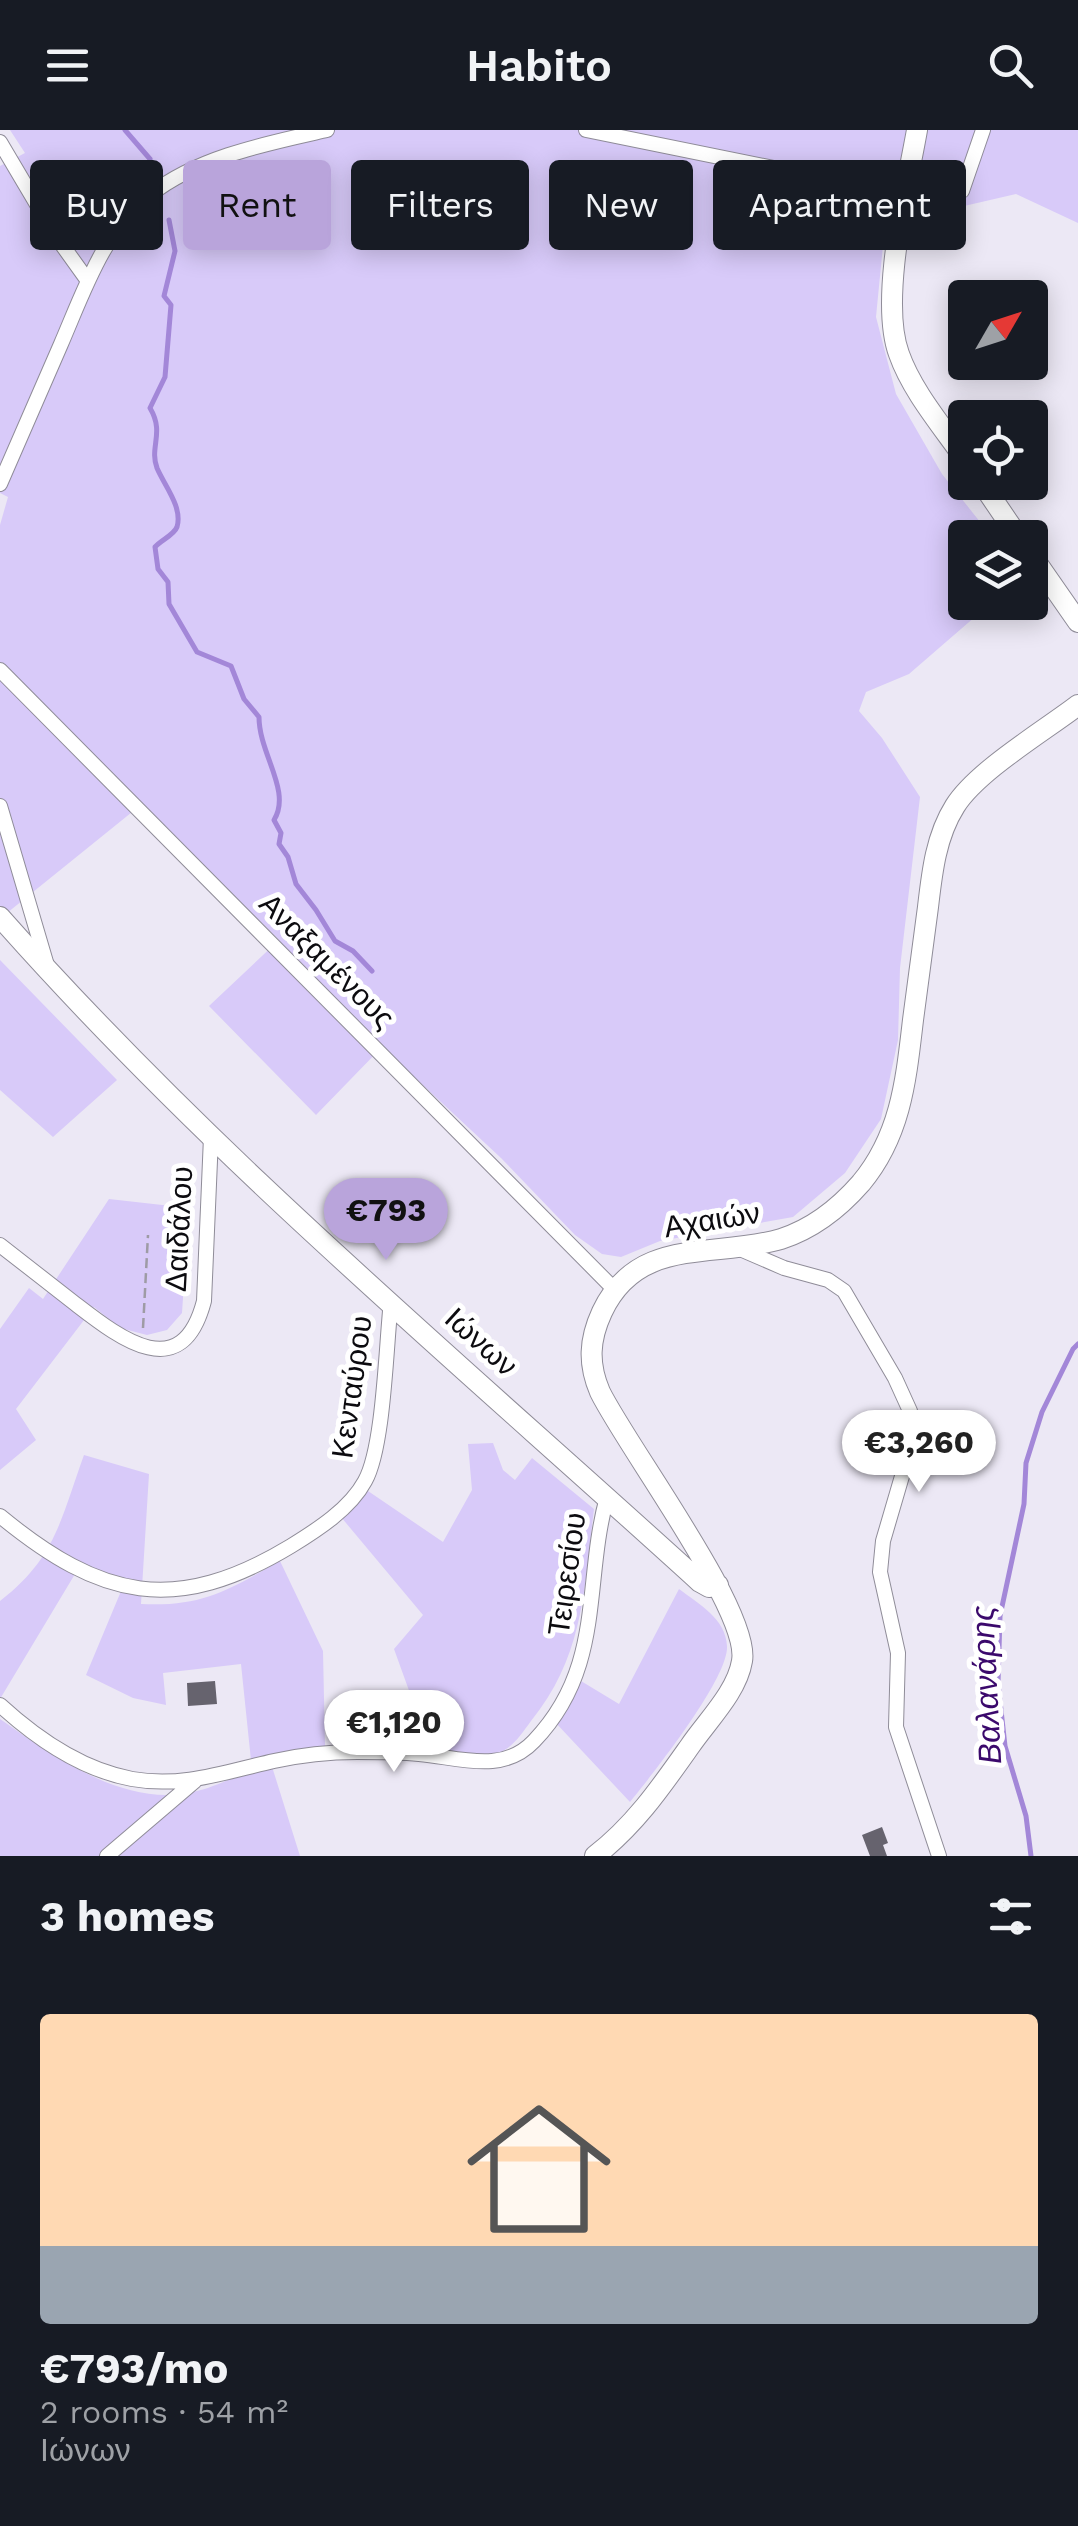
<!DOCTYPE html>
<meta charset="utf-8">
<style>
:root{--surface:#171b24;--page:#20242c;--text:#f1f3f6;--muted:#9ea1a6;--accent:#b9a4db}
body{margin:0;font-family:"Work Sans",sans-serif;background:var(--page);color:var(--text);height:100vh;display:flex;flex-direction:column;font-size:38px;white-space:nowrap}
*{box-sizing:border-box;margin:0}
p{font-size:32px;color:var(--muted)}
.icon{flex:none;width:55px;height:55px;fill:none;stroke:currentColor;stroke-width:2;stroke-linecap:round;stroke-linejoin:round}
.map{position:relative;height:1726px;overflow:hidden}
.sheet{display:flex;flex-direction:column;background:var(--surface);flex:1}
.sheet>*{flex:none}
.guide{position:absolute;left:30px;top:30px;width:1020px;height:90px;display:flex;gap:20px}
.needle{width:65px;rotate:51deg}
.controls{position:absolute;left:948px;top:150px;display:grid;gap:20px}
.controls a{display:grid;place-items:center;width:100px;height:100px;border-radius:10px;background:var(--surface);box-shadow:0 5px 25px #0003;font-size:50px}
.price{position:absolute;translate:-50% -85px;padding:0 22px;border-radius:35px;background:#fff;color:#222;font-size:32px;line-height:65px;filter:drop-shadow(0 2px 5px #0008)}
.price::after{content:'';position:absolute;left:50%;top:60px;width:30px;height:22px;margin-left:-15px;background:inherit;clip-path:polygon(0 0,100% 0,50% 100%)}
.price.on{background:var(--accent);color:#111}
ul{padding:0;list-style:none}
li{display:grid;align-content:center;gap:20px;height:530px;padding:0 40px}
li span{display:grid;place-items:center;height:310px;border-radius:10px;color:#555}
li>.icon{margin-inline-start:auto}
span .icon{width:180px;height:180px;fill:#fffc;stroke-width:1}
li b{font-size:42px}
h2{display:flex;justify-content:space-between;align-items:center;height:120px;padding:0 40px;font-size:42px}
.chip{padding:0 35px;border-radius:10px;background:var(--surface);box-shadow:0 5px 25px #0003;font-size:35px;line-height:90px}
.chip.on{background:var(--accent);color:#111}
header{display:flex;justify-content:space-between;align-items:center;height:130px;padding:0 40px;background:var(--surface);font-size:45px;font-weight:600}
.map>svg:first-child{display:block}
.green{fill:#d8caf9}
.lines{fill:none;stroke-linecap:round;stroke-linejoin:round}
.stream{stroke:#a387d8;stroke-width:5}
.building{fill:#66636e}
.street-casing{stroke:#8f8c98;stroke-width:16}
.secondary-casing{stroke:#8f8c98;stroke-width:22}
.path{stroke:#9e9ba5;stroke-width:2.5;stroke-dasharray:10 5;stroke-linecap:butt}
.street{stroke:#fff;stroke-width:14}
.secondary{stroke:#fff;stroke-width:20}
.labels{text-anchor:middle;stroke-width:10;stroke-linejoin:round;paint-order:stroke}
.street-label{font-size:30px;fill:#0c0b0f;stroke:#fff}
.water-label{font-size:32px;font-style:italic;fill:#3b096c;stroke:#fff}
</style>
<header><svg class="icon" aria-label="menu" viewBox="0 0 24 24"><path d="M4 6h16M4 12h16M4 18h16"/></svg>Habito<svg class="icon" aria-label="search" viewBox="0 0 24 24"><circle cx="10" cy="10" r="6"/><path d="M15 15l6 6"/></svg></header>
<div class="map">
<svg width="1078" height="1726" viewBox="0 0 1078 1726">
<rect width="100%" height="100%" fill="#ece8f5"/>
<!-- green -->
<path class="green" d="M10,0H1078V93L1016,64L921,86L886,85L876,187L896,264L942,344L992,407L965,408V472L991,473L909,544L866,562L859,581L882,608L920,667L900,838L898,910L881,989L845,1043L793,1087L660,1111L621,1127L602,1124L575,1105L501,1028L382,917L316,985L209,876L279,810L142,674L7,783L0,776V395L8,367L0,363V36L25,23Z
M0,830L117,950L53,1007L0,960Z
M109,1069L189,1078L182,1183L167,1200L147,1205L120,1198L94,1177L16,1279L36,1310L0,1340V1199L29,1158L43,1169Z
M493,1313L503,1340L515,1350L532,1328L594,1379C584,1459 584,1526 531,1591C520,1606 510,1622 491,1625C473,1628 447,1619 429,1616L394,1519L423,1485L341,1387L368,1361L443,1412L472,1360L468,1314Z
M84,1325L149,1344L141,1474C203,1477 228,1460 280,1431L323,1521L325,1616L269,1627L300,1726H0V1589C53,1626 124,1678 193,1662C213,1658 233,1647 252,1640L241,1534L163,1543L166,1575L133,1568L86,1545L124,1454L81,1434L0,1569V1471C56,1428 61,1388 84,1325Z
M679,1459C699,1474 726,1489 727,1516C729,1548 652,1645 630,1672L554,1591L576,1548L619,1574Z"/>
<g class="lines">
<!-- stream -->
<path class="stream" d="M125,0L150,29
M169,90L175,121L164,166L171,175L165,247L150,278C165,303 149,317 157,338C164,355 183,377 177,397C174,405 161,410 155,417L158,439L168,452L169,474L197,522L231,536L244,569L259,587C259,624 292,661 274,690L281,703L279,714L288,727L296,754L316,780L335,811L353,821L372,841
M1031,1726L1026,1686L1005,1616L998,1553L1000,1486L1024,1374L1026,1333L1042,1282L1073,1219L1078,1214"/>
</g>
<!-- building -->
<path class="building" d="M215,1551L217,1574L188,1576L187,1553Z
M882,1697L888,1713L883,1715L887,1726H870L862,1705Z"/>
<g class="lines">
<defs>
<path id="street" d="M586,0L926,69L946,68L962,61L983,0
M0,12L55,105L88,151
M0,354C20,307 41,261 61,214C84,161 103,102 150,65C197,27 269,13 327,0
M0,540L615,1160
M0,676L46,832
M0,1115C24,1134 49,1153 73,1172C116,1205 181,1259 204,1171L211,1007
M740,1119L784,1138L828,1150L844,1161L895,1248L910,1281L912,1312L883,1411L880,1442L898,1523L896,1597L939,1726
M0,1386C101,1469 175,1486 291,1416C317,1400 350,1379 365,1351C384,1317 386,1215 391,1171
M0,1575C36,1608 83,1640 132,1649C182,1658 225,1642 274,1631C301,1625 330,1622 357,1622C378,1622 398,1622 419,1624C458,1627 502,1645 534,1611C605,1537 583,1454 607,1367
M107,1726L195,1651"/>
<path id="secondary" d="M917,0C907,57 879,170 899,224C912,261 942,296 965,329
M981,352L1019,408
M1030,423L1078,492
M0,787C213,1028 462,1235 700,1452L709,1457L718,1455
M595,1726C635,1695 661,1657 690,1616C707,1591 737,1562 742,1531C751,1482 627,1317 600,1262C588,1234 589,1210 602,1182C638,1105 714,1129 781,1109C812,1099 840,1077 861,1053C901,1005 906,950 913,890C918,852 923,815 928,777C932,742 936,706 955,676C977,641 1044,601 1078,575"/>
</defs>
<!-- street casing -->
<use href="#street" class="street-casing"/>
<!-- secondary casing -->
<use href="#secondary" class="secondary-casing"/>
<!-- path -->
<path class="path" d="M143,1198L148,1105"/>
<!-- street -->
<use href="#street" class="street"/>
<!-- secondary -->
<use href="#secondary" class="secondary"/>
</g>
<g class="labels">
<!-- street labels -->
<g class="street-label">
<text transform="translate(327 831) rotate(45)" y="10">Αναξαμένους</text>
<text transform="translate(712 1090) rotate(-9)" y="10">Αχαιών</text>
<text transform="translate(179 1099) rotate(-87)" y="10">Δαιδάλου</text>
<text transform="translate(481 1212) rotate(42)" y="10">Ιώνων</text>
<text transform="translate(352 1257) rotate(-82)" y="10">Κενταύρου</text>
<text transform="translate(567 1444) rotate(-82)" y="10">Τειρεσίου</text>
</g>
<!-- water labels -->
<g class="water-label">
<text transform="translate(986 1555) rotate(-93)" y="11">Βαλανάρης</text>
</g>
</g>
</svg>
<div class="controls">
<a><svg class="needle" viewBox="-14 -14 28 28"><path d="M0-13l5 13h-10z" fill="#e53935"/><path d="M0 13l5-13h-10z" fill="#9ea1a6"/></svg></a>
<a><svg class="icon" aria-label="locate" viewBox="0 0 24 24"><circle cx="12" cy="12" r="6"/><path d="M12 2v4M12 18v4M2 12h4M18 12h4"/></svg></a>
<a><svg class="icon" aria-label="layers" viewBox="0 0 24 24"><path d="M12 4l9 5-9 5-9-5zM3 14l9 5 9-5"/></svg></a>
</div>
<b class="price on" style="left:386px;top:1133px">€793</b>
<b class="price" style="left:919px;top:1365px">€3,260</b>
<b class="price" style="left:394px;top:1645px">€1,120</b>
<div class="guide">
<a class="chip">Buy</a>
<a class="chip on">Rent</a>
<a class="chip">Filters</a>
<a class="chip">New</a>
<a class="chip">Apartment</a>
</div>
</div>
<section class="sheet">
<h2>3 homes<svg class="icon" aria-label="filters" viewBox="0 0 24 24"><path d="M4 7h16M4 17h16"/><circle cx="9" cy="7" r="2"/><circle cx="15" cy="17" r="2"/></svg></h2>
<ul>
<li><span style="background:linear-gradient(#ffd9b3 75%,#9aa5b1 0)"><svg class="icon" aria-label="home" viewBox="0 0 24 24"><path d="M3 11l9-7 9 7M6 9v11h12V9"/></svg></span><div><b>€793/mo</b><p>2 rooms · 54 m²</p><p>Ιώνων</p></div></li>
</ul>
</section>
